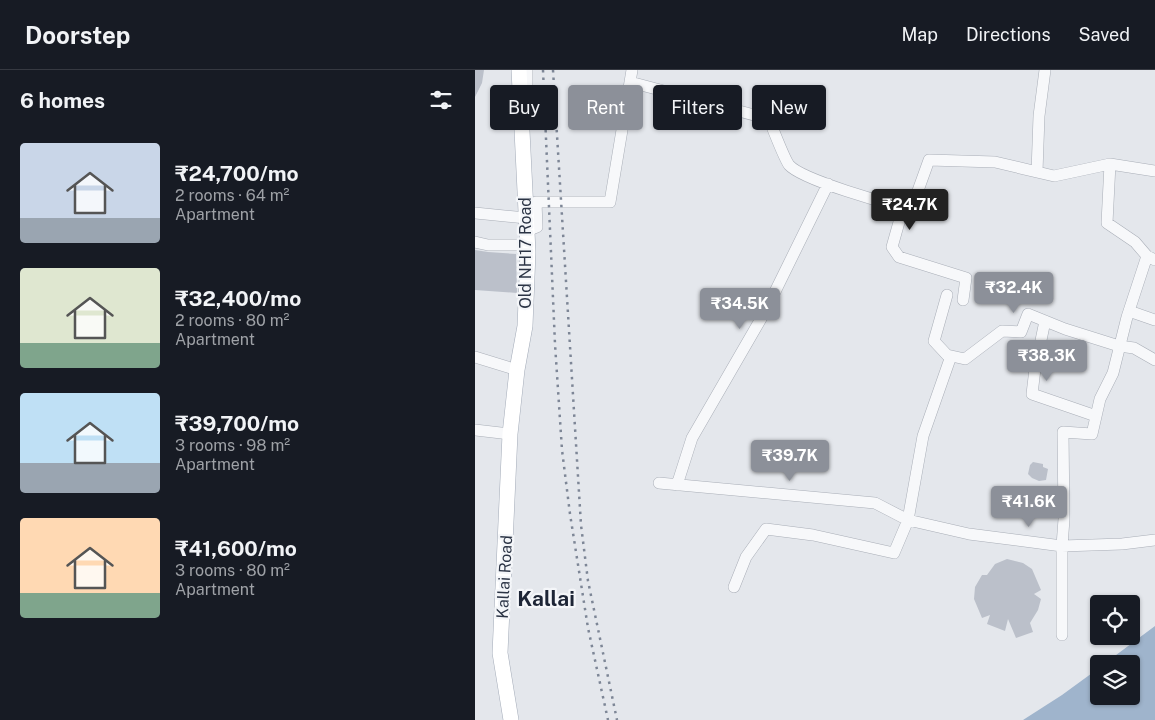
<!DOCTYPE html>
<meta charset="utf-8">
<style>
:root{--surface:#171b24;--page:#242831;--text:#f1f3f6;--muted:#9ea1a6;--line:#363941;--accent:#8c9099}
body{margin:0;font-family:"Public Sans",sans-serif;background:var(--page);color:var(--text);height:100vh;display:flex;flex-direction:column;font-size:19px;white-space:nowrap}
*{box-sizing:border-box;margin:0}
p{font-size:16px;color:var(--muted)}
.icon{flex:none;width:28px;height:28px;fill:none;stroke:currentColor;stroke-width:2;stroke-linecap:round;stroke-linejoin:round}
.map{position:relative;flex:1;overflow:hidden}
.panel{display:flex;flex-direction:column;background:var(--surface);width:475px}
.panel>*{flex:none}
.top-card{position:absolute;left:15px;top:15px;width:475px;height:45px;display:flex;gap:10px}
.buttons{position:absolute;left:615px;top:525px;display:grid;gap:10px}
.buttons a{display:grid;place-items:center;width:50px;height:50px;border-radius:5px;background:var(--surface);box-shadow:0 1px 4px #0004;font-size:25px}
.price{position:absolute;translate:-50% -42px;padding:0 11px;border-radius:5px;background:var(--accent);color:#fff;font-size:16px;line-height:32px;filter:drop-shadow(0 1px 2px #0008)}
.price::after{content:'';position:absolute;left:50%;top:30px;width:15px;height:11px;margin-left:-8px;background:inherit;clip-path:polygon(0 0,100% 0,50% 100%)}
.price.selected{background:#222;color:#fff}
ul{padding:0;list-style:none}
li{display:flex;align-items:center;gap:15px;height:125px;padding:0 20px}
li span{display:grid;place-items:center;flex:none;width:140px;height:100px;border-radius:5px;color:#555}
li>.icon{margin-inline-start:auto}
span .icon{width:60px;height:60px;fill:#fffc;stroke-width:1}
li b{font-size:21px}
h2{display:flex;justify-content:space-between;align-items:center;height:60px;padding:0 20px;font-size:21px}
.tag{padding:0 18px;border-radius:5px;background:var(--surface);box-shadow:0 1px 4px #0004;font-size:18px;line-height:45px}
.tag.selected{background:var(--accent);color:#fff}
header{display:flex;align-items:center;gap:30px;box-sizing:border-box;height:70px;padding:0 25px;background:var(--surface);border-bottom:1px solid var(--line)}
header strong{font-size:24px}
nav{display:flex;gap:28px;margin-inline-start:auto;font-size:18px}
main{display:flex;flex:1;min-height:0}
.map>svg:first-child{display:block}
.water{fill:#9fb4cc}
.building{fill:#bbc0ca}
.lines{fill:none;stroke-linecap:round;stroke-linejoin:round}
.minor-casing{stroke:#a9aeb7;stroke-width:12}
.major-casing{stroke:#a3abb8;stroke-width:16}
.minor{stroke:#f7f8fa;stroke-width:11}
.major{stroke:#fff;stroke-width:15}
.rail{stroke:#7d8696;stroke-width:2.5;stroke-dasharray:2.5 5;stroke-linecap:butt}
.labels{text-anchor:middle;stroke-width:4.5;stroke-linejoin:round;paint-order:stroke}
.street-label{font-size:16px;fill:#2b3445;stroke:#f4f6f9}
.district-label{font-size:21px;font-weight:bold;fill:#1d2536;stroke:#f4f6f9}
</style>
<header>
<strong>Doorstep</strong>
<nav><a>Map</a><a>Directions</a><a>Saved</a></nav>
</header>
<main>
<section class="panel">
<h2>6 homes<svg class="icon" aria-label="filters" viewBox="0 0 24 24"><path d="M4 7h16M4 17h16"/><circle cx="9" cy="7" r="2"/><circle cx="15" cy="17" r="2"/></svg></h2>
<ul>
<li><span style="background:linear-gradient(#c9d6e8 75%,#9aa5b1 0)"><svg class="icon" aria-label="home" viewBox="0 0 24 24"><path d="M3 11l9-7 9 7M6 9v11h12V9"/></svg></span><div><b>₹24,700/mo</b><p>2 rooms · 64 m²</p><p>Apartment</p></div></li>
<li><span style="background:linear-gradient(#dfe7d0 75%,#7fa58c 0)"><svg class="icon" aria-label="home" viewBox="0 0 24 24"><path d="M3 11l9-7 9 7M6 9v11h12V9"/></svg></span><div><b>₹32,400/mo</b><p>2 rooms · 80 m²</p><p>Apartment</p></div></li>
<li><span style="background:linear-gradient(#bfe0f5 70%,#9aa5b1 0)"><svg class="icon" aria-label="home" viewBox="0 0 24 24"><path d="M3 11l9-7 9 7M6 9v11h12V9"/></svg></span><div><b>₹39,700/mo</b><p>3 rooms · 98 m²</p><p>Apartment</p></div></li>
<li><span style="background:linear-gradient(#ffd9b3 75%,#7fa58c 0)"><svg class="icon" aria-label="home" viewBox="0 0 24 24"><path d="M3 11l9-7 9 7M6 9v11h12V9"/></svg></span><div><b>₹41,600/mo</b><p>3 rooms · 80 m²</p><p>Apartment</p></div></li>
</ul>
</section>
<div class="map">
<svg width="680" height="650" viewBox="0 0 680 650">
<rect width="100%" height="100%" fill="#e4e7ec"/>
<!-- water -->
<path class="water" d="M680,556V650H548L587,625L624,598V626H656V594H629Z"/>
<!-- building -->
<path class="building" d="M0,0H9L7,13L0,27Z
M0,180L13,182L41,184L42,223L0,220Z
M558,392L568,394V397L573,399L571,410L564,411L557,408L553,404L555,395Z
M532,489L548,493L557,499L566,520L559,524L566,529L563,540L555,553L558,562L541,568L533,549L530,561L512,554L515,545L507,548L499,529L500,517L507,505H512L520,494Z"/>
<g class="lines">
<defs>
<path id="minor" d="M155,12L294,49C298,59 309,88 314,95C327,110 413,134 436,140L454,90L520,92L579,106L635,94L632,153L660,172L672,186
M52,21V0
M635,94L680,101
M562,102L564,46L570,0
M428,138L417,177L424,187L491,208L488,230
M0,143L51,148
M52,161L62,157L61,132H135L157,0
M0,172L13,175H53
M472,225L459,271L472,285L490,289L527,261L546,262L553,244L590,259L644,276L659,278L680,290
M654,241L680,250
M570,251L560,299L557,324L621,346
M0,287L42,300
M0,360L35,364
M184,413L400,433L433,450L448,366L476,286
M202,415L217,368L291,240L353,114
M259,517L271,487L291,459L338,465L419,483L433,450L494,464L587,476L589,449L588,362L617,364L625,329L638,303L652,247L672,186L680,190
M587,565V476L647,474L680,470"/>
<path id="major" d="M36,650L25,583L35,364L42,300L50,256L53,182L44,0"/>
</defs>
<!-- minor casing -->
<use href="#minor" class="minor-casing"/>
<!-- major casing -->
<use href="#major" class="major-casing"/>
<!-- minor -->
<use href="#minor" class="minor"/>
<!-- major -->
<use href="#major" class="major"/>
<!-- rail -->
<path class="rail" d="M68,0L80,274L87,380L95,444L113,558L133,650
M78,0L106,455L113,511L142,650"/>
</g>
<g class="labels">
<!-- street labels -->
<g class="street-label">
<text transform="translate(50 183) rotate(-90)" y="6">Old NH17 Road</text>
<text transform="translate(29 507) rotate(-87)" y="6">Kallai Road</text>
</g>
<!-- district labels -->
<g class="district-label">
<text x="71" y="536">Kallai</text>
</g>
</g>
</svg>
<div class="buttons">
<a><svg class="icon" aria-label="locate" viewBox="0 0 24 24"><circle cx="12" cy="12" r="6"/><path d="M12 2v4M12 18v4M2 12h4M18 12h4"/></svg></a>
<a><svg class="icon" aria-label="layers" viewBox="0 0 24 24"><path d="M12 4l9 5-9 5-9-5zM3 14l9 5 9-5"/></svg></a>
</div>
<b class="price selected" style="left:435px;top:161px">₹24.7K</b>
<b class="price" style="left:539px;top:244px">₹32.4K</b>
<b class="price" style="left:265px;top:260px">₹34.5K</b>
<b class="price" style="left:572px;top:312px">₹38.3K</b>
<b class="price" style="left:315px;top:412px">₹39.7K</b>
<b class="price" style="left:554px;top:458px">₹41.6K</b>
<div class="top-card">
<a class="tag">Buy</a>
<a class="tag selected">Rent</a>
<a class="tag">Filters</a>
<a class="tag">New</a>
</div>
</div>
</main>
